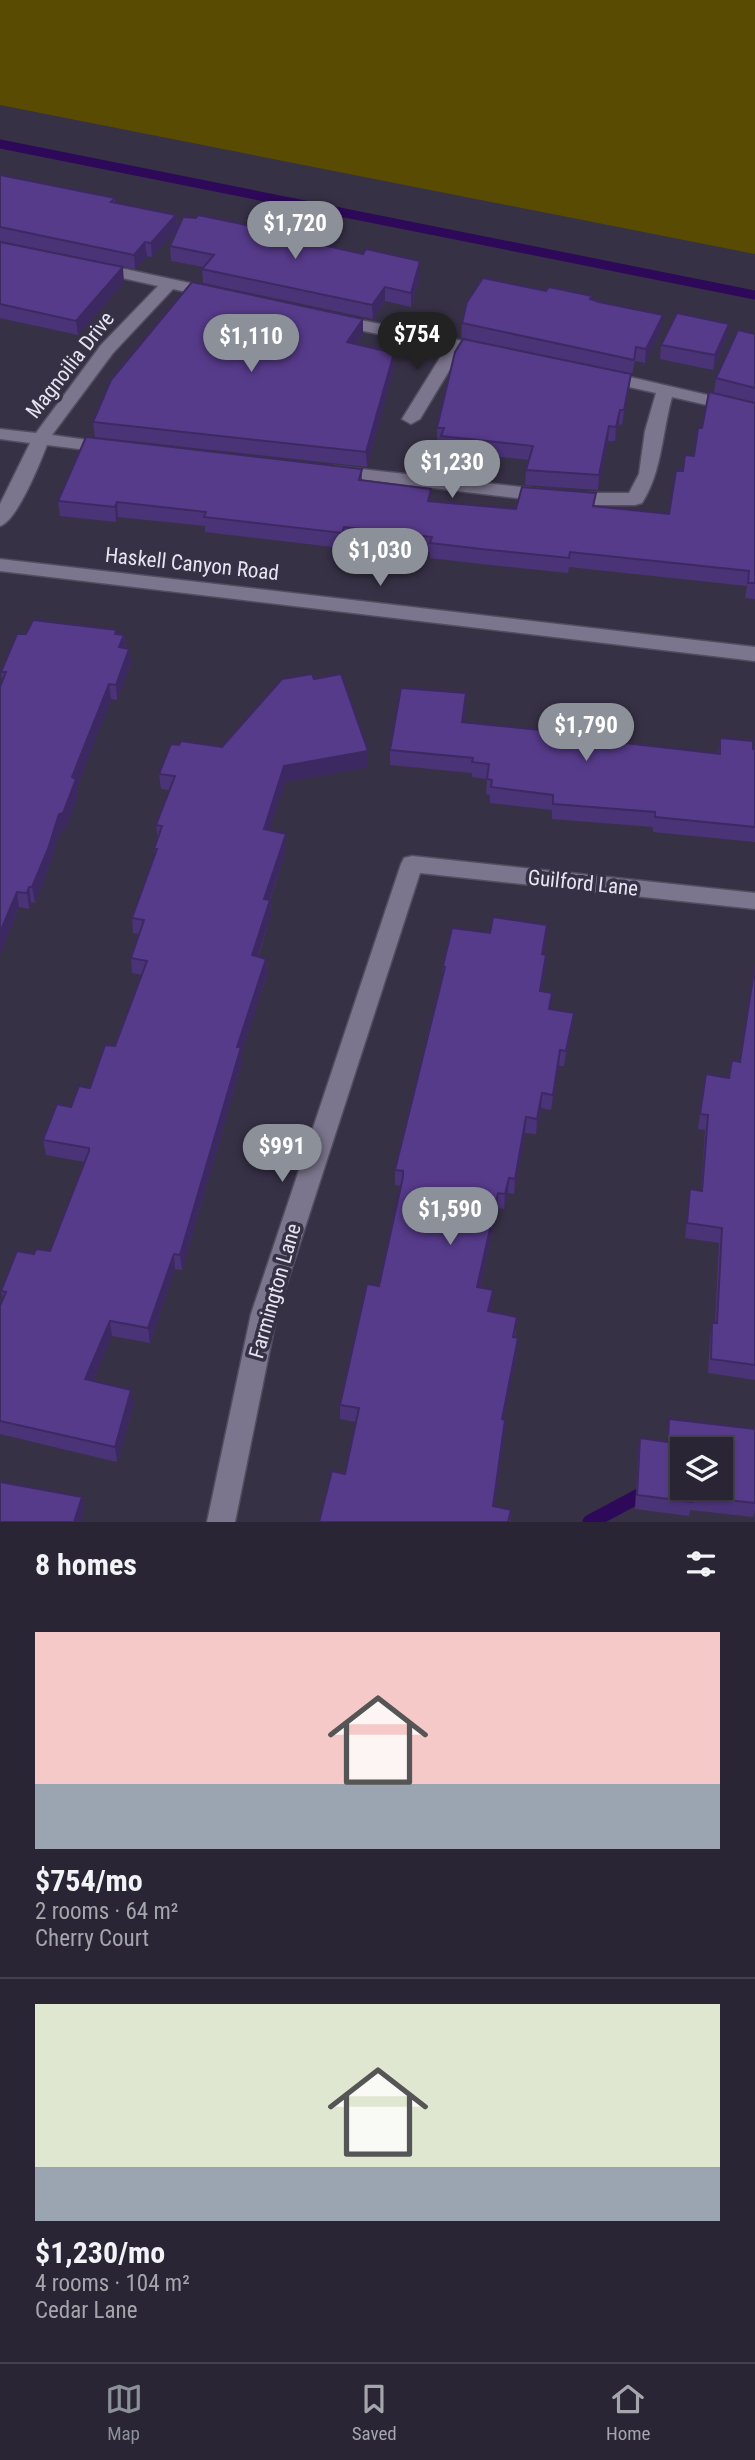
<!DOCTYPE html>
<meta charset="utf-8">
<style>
:root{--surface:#292534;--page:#312d3c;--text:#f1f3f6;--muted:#a5a5ac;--line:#45424f;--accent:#8c9099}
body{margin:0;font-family:"Roboto Condensed",sans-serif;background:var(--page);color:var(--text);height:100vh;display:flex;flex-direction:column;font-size:26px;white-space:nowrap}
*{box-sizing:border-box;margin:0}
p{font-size:23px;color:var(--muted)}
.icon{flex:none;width:38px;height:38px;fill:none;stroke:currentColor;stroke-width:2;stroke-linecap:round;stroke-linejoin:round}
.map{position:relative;height:1522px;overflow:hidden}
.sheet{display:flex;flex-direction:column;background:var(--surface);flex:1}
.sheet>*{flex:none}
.fabs{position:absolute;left:670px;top:1437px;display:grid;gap:14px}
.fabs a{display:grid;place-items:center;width:63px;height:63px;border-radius:0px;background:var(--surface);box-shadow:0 2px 5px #0004,0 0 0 2px var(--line);font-size:35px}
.price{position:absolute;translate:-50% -60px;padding:0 16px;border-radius:24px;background:var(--accent);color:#fff;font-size:23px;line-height:46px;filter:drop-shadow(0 2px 4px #0008)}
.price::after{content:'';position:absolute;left:50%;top:42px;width:21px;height:16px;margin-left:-10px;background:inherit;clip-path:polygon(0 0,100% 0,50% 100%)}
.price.selected{background:#222;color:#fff}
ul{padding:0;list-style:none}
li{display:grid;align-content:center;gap:14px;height:371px;padding:0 35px}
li+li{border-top:2px solid var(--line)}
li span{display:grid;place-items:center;height:217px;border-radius:0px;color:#555}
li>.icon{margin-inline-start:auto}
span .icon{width:126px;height:126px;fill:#fffc;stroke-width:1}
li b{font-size:30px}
h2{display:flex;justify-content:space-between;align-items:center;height:84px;padding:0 35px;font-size:30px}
.tabs{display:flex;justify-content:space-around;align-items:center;height:98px;border-top:2px solid var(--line);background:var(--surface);font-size:19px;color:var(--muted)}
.tabs a{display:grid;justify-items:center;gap:4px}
.tabs .selected{color:var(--accent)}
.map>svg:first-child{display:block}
.green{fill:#5a4b02}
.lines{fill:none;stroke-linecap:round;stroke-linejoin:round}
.stream-far1{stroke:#2e095a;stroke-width:9}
.stream{stroke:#2e095a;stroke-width:15}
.minor-casing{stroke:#524e5f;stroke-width:3}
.secondary-casing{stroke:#524e5f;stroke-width:3}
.minor{fill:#7b758d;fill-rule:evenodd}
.secondary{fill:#7b758d;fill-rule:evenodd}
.wall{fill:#4b3378}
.shaded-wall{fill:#3d2961}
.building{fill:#573b8b;stroke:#3d2961;stroke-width:2;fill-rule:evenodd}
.labels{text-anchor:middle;stroke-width:7;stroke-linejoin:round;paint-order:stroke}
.street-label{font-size:21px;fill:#e7e4f2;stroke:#373146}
</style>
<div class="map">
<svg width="755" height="1522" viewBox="0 0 755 1522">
<rect width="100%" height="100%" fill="#373146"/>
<!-- green -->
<path class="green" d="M0,0H755V254L0,105Z"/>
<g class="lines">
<!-- stream-far1 -->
<path class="stream-far1" d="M0,144L755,295"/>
<!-- stream -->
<path class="stream" d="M590,1522L648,1491"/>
<defs>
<path id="minor" d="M97,263L213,288L221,293L213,298L173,289L113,353L52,435L117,444L120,448L117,452L111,453L47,445C40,463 17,521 0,526V504L30,443L0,439V429L36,433L101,345L158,286L91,271L89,268Z
M336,315L487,346L496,351L487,356L461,351L420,419L411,424L402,419L446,348L330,324L328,320Z
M604,371L755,406V416L672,397C662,433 662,472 642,503L635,505H574L334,476L325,471L334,466L574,493H629L639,474L645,431L656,393L598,380L595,376Z
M412,856L755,893V909L420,873L277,1314L235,1522H207L251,1314L401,864L404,858Z"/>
<path id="secondary" d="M0,559L755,647V661L0,571Z"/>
</defs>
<!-- minor casing -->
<use href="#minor" class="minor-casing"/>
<!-- secondary casing -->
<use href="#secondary" class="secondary-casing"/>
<!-- minor -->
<use href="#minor" class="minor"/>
<!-- secondary -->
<use href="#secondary" class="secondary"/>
</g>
<!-- wall -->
<path class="wall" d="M0,175L115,198V203L176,215L177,229L152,257L147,256L135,269L0,241Z
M296,239L363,254L420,261V275L411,307L385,301L373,319L203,283L202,269L204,267L171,261L170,246Z
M0,242L124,282L78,335L0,318Z
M546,291L592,296V300L661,330L645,363L635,361L632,374L461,338L462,323Z
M363,319V333L356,344L394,368L367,467L95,437L93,422Z
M755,334V403L714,393L716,378Z
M727,338L713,370L660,359L661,345Z
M629,389L622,425L619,424L615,441H608L598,490L525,485L526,470L529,460L441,451V443L437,442V428Z
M755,403V599L745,598L747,586L569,567L568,573L481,564L430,558V552L344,542L342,548L205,532V526L118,517L116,522L60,516L58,501L362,469V480L431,501L516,509L596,493L594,506L669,514L683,471L694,456L702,428Z
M117,630V634L124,635L126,648L129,649L131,664L117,700L111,699L77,787L78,795L66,828L61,829L50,864L35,903L31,902L29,909L19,907L0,954L2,681L1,672L26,634Z
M314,679L368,751V767L285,782L269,830L286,834V850L270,900L271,915L258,957L266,959L267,975L242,1051V1062L182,1270L175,1269L150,1343L112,1336L93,1381L134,1404L117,1462L0,1434V1306L3,1299L1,1291L34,1254L50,1251L85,1162L46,1155L43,1140L71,1107L90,1088L115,1046L142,975L132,973L131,958L139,934L133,933L132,918L155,855L154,849L158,839L156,825L169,790L161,789L159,774L179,745L222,747Z
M466,693V709L463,722L718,754L720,738L755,749V842L653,832V827L552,819V810L490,803V795L486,794L487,779L472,777V773L390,765V750Z
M547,925L543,955H546L545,970L541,991L550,1010L574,1013L572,1028L564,1066H559L551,1110L541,1108L536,1134L525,1133L514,1194L508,1193L504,1209L497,1208L480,1288L493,1290L490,1311L516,1331L515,1337L518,1338L517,1352L503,1419L505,1420L504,1434L494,1506L511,1510L510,1522H319L345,1474L356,1422L340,1419V1405L379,1286L401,1186L395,1185V1170L442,979L443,966L490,933Z
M755,963V1380L708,1373L710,1337L712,1323H715L719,1243L685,1238L690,1189L701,1191L705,1130L698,1129L703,1089L729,1078L740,1062Z
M669,1419L755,1429V1511L753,1517L690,1510L689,1516L635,1509L638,1453L640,1438L667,1442Z"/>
<!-- shaded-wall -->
<path class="shaded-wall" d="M176,215L177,229L152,257L151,243Z
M145,242L147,256L135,269L134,255Z
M420,261V275L411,307V293Z
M123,267L124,282L78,335L76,321Z
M385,287V301L373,319L372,305Z
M663,315L661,330L645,363L646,349Z
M363,319V333L347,357V342Z
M729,324L727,338L713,370L715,355Z
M394,353V368L367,467L366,452Z
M631,374L629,389L622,425L624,410Z
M620,410L619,424L615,441L616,427Z
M609,426L608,441L598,490L599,475Z
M117,502L118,517L116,522L115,507Z
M344,527V542L342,548V533Z
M124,635L126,651L119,647Z
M129,649L131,664L117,700L116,685Z
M109,684L111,699L77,787L78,795L66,828L61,829L50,864L35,903L32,887L59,814Z
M466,693V709L461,737L462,722Z
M368,751V767L285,782L265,844L264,829L284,766Z
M286,834V850L265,914L264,899Z
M29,887L31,902L29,909L27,893Z
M17,892L19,907L0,954V932Z
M270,900L271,915L253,970L252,955Z
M547,925L546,940L541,970L542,954Z
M546,955L545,970L538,1006L540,991Z
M266,959L267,975L242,1051V1062L182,1270L180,1255L237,1047Z
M574,1013L572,1028L564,1066L566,1051Z
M560,1050L559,1066L551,1110L553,1095Z
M542,1093L541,1108L536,1134L537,1119Z
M526,1117L525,1133L514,1194L515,1179Z
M509,1178L508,1193L504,1209L505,1194Z
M498,1193L497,1208L477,1302V1287Z
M174,1254L175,1269L150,1343L148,1328Z
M493,1290L492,1305L487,1326L488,1311Z
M110,1321L112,1336L88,1393L85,1379Z
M518,1338L517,1352L501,1433L502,1419Z
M131,1390L134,1404L117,1462L115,1447Z
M505,1420L504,1434L492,1520L493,1506Z
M82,1497L84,1511L81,1522H74Z"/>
<!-- building -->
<path class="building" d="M0,175L115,198L111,202L176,215L151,243L145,242L134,255L0,227Z
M198,215L295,235L293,238L363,254L366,249L420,261L411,293L385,287L372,305L202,269L214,255L170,246L183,217L196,218Z
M0,242L123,267L76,321L0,304Z
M483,278L546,291L549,287L592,296L590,299L599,302L663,315L646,349L636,347L634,360L462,323L467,302Z
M192,282L363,319L347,342L394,353L366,452L93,422L111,380Z
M677,313L729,324L715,355L661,345Z
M738,330L755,334V388L716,378Z
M463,339L631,374L624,410H620L616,427L609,426L599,475L526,470L533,446L441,436L444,428H437L455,352Z
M709,392L755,403V583H748L749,571L570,552L569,558L481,549L430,543L432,537L344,527L342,533L204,517L206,512L117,502L115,507L58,501L86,437L362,469L359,480L431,489L428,501L516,509L522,487L596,493L593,506L669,514L676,471H683L685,455L694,456L698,428H702Z
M33,620L117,630L115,634L124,635L119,647L129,649L116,685L109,684L72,777L76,779L63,813L59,814L48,849L32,887H29L27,893L17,892L0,932V687L6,672H1L17,634H26Z
M312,674L314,679L341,674L368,751L284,766L264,829L286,834L264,899L270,900L252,955L266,959L237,1047H241L180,1255L174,1254L148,1328L110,1321L85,1379L131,1390L115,1447L0,1421V1306L6,1292L1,1291L17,1251L34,1254L36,1249L50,1251L89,1151V1148L43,1140L57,1104L71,1107L79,1086L90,1088L105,1045L115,1046L147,961L131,958L144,920L132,918L157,849H154L162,826L156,825L175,776L159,774L171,744L179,745L181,741L222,747L282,679Z
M401,688L466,693L462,722L559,732L561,721L618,726L617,742L720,754V738L753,741V749H755V827L655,817V812L553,804V795L491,787L492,780L487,779L489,764L472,762L473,758L390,750Z
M493,917L547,925L542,954L546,955L540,991L552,993L549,1009L574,1013L566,1051L560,1050L553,1095L542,1093L537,1119L526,1117L515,1179L509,1178L505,1194L498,1193L477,1287L493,1290L488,1311L517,1317L513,1337L518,1338L502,1419L505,1420L493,1506L511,1510L508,1522H319L332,1471L345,1474L359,1408L340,1405L367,1284L379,1286L403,1177V1171L395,1170L445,967L443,966L452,928L490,933Z
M755,965V1365L711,1359L712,1323H717L722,1228L687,1223L690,1189L702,1191L708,1115L700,1114L706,1074L729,1078L732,1060L740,1062Z
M669,1419L755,1429V1503L691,1496L692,1502L637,1495L640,1438L668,1442ZM682,1449H721V1488H682Z
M0,1482L82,1497L74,1522H0Z"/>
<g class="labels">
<!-- street labels -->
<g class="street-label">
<text transform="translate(70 365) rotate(-52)" y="7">Magnoilia Drive</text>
<text transform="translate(192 564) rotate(6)" y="7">Haskell Canyon Road</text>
<text transform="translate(583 883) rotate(6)" y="7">Guilford Lane</text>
<text transform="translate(275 1291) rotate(-74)" y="7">Farmington Lane</text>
</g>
</g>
</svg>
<div class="fabs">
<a><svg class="icon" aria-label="layers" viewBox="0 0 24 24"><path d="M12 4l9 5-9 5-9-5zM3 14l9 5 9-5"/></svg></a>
</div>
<b class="price" style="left:295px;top:261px">$1,720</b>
<b class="price selected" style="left:417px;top:372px">$754</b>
<b class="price" style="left:251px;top:374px">$1,110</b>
<b class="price" style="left:452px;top:500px">$1,230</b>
<b class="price" style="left:380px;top:588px">$1,030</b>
<b class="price" style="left:586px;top:763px">$1,790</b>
<b class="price" style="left:282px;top:1184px">$991</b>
<b class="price" style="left:450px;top:1247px">$1,590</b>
</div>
<section class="sheet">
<h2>8 homes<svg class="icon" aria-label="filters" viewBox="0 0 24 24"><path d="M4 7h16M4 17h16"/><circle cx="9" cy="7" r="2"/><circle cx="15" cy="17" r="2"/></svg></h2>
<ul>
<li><span style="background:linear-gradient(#f6c9c9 70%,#9aa5b1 0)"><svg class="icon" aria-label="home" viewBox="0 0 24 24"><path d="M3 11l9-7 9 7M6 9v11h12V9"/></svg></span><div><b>$754/mo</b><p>2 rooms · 64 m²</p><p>Cherry Court</p></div></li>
<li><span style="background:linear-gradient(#dfe7d0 75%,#9aa5b1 0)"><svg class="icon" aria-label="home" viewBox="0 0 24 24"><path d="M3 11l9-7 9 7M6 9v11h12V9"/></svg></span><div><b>$1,230/mo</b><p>4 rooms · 104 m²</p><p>Cedar Lane</p></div></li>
</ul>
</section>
<nav class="tabs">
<a class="selected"><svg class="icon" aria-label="map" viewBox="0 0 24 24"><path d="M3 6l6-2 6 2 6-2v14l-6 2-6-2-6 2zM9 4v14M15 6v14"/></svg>Map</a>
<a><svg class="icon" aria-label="saved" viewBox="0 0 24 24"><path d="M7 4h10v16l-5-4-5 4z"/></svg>Saved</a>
<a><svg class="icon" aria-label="home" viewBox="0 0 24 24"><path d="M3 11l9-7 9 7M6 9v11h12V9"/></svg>Home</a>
</nav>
